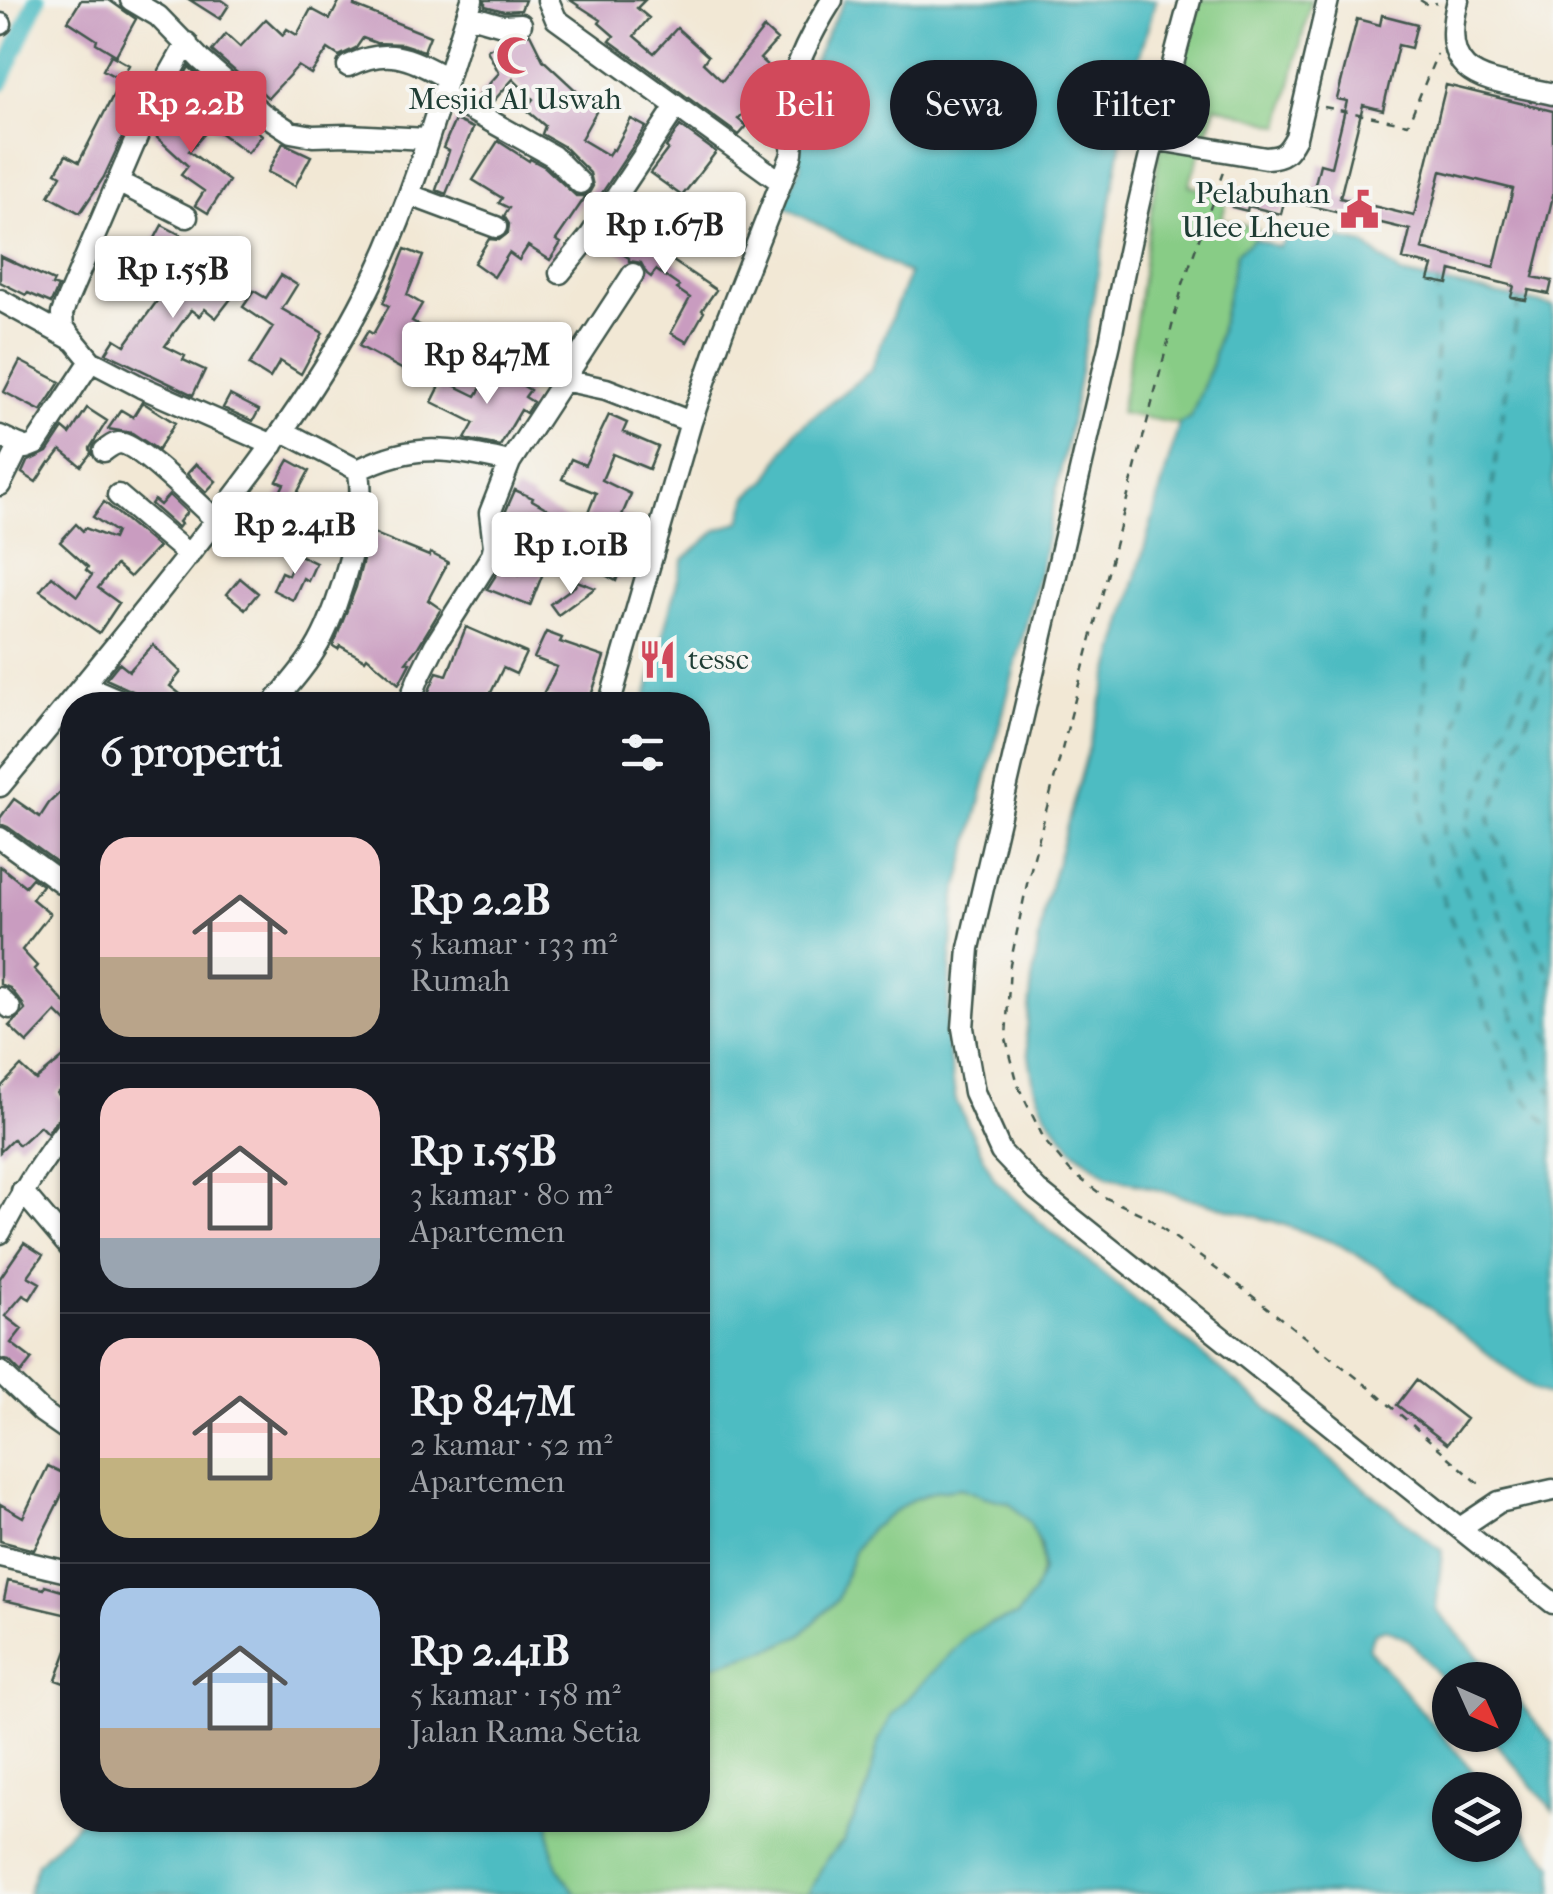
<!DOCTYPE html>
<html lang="id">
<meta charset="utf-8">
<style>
:root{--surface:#171b24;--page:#242831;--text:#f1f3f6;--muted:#9ea1a6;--line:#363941;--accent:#d1495b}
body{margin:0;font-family:"IM FELL French Canon",serif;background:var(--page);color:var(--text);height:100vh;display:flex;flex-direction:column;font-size:38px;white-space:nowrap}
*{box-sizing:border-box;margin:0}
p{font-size:32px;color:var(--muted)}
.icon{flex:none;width:55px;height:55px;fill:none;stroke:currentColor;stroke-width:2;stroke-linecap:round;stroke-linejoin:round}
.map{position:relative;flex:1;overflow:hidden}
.side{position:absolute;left:60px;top:692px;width:650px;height:1140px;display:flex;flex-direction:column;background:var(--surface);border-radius:40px;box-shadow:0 2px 8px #0004}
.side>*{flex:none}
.banner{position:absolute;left:740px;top:60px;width:662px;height:90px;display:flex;gap:20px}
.needle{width:65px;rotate:135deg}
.tools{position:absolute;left:1432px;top:1662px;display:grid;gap:20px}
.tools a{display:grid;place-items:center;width:90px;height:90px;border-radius:50%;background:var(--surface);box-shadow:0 2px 8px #0004;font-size:50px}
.price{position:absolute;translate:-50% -85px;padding:0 22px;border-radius:10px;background:#fff;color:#222;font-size:32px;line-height:65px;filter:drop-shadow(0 2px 5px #0008)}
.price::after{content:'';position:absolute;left:50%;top:60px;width:30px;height:22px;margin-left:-15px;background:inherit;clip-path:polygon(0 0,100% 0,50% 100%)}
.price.current{background:var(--accent);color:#fff}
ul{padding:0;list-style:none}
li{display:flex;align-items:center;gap:30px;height:250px;padding:0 40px}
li+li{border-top:2px solid var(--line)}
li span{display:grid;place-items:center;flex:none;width:280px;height:200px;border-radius:30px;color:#555}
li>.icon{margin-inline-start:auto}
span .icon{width:120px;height:120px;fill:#fffc;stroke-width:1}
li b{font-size:42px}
h2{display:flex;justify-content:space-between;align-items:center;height:120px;padding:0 40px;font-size:42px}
.tag{padding:0 35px;border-radius:45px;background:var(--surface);box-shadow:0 2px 8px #0004;font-size:35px;line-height:90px}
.tag.current{background:var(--accent);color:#fff}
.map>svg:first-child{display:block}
.green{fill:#88cc86;stroke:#54845d;stroke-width:2.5}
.water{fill:#4dbcc2;stroke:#367c7b;stroke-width:2.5}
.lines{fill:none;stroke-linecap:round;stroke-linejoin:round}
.canal{stroke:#4dbcc2;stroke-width:18}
.ferry{stroke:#2a5d58;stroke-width:2.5;stroke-dasharray:12 10;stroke-linecap:butt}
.building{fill:#c99cc0;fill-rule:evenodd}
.minor-casing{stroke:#3f574c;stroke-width:25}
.path{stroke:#3f574c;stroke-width:2.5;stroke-dasharray:8 8;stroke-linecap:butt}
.minor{stroke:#fff;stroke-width:20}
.labels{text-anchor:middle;stroke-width:8;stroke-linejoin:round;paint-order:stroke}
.poi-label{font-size:30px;fill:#1f3d34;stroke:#f6f6f2}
</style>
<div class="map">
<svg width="1553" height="1894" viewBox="0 0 1553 1894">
<rect width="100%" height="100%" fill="#f6f6f2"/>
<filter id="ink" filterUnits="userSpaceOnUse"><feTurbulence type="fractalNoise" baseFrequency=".01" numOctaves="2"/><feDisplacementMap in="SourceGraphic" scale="20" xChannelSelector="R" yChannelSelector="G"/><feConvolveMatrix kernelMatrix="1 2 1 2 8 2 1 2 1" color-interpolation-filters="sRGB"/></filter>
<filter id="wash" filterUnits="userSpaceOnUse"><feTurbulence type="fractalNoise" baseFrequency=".0048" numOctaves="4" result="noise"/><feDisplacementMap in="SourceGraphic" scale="40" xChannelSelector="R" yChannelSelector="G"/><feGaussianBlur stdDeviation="2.25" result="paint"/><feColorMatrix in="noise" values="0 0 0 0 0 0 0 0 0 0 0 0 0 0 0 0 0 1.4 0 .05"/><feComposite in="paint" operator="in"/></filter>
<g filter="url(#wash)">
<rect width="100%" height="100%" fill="#f2e8d5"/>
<!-- green -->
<path class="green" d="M1200,0H1311L1281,126L1216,106L1189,185L1227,199L1222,219L1258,229L1254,239L1237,253L1212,363L1191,417L1179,424L1120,413L1136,322L1162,131Z
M961,1488C974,1493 1005,1499 1014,1506C1042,1529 1050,1567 1030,1599C1026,1604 1021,1614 1015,1617C1008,1620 998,1621 991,1623L879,1740L867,1790L844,1840L826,1860L808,1894H576C557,1871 548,1850 550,1820H698V1670L778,1646L801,1635L837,1600L854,1551L869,1530L911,1500L935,1491Z"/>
<!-- water -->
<path class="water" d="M845,0H1156L1133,78L1076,395L1042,562L955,900L946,1038L956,1101L995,1180L1040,1222L1442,1551L1436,1610L1500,1680H1450V1689L1409,1640L1386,1629L1374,1633L1368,1648L1489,1790H1450V1845H1505V1809L1553,1864V1894H808L826,1860L844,1840L867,1790L879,1740L892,1715L968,1635L991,1623L1017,1616L1033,1594L1042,1571L1041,1544L1029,1522L1010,1503L986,1497L961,1488L935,1491L911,1500L869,1530L854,1551L837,1600L801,1635L778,1646L698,1670V705H644L683,560L717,530L741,521L748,496L767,480L796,430L870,371L909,274L783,206L801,165C798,156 792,144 791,135C789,107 830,25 845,0Z
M1294,228L1364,244L1401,274L1553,306V1397L1534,1390L1383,1271L1338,1244L1276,1222L1108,1176L1073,1149L1046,1114L1034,1086L1026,1037L1032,981L1045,904L1179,424L1191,417L1212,364L1237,253L1254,239L1279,247Z
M1505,1685L1553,1743V1810L1489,1735H1505Z
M80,1820H550C548,1850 557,1871 576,1894H28L38,1863Z"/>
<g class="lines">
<!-- canal -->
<path class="canal" d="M0,83L37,0"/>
<!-- ferry -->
<path class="ferry" d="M1438,283L1420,839L1516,1088L1553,1130
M1519,300L1443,833L1537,1074L1553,1093
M1553,625L1544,635L1466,826L1553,1049
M1553,650L1489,820L1553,983"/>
</g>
<g id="blocks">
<!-- building -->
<path class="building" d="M81,0H109L136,19L116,55L96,43L97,40L68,21Z
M190,0H222L229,5L220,19Z
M340,0H356L354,6L430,36L424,51L402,44L376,43L363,38L356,48L339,56L328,49L311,74L298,66L268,98L246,77L244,79L212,51L226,34L240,47L266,19L283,35L287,29L297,35L311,9L330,19Z
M485,0H525L521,10L504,11L485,6Z
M570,0H645L637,8L649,18L634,36L654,53L677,28L708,56L703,63L722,81L764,28L777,40L760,59L768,66L747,92L756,100L738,119L747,126L739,135L610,41L614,36L599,23L601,20Z
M1382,15L1417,24L1411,48L1398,45L1383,110L1363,105L1340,198L1414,216L1446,85L1553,111V196L1533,277L1552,281L1549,294L1529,290L1526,300L1519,299L1511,297L1514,286L1451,270L1448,284L1429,280L1433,266L1403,259L1410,230L1307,205L1310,191L1313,192L1320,164L1331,167L1347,101L1337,99L1357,19L1380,25ZM1441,171L1513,189L1494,267L1422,249Z
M530,34L543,60L597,110L581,139L608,155L612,149L614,150L631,119L646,127L596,202L586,196L556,240L561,243L550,260L528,246L519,260L509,253L494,277L474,263L489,239L499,240L508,233L509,224L504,216L509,208L499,203L502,198L473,180L498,141L529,161L530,159L545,167L576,196H583L589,193L593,186L590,173L563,146L542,134L545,126L525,109L533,99L513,79L490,105L476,98L499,73L487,50L511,38Z
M111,55L129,65L121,80L103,70Z
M189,67L231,105L228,108L262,135L248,153L211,126L175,92Z
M118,86L141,97L104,177L80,213L49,196L61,175L56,172L66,155L79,162Z
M166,109L208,130L189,151L229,181L208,213L195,205L204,191L181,175L188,166L153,134Z
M455,120L473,128L446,194L436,190L449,151L443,148Z
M680,126L716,152L682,196L650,173L668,149L666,147Z
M283,143L311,156L295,186L268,172Z
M1236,189L1255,194L1256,191L1285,198L1281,214L1248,206L1247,211L1232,207Z
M614,224L642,240L716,290L702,310L704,312L687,342L671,333L690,298L677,289L679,286L656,270L651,277L647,274L641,263L629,261V258L603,242Z
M162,225L181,235L170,254L152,244Z
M207,248L224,261L210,279L233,296L216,318L205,309L199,316L191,310L165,346L185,356L183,360L205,370L193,395L106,353L115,339L125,345L160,297L144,288L159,262L185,277Z
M405,249L423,256L407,295L422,304L412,321L426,329L421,337L442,349L424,381L359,346L368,331L373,334L389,306L383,303Z
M0,256L54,281L52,285L58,287L51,303L28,293L26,295L0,282Z
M281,275L297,285L282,309L323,333L301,374L280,361L270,378L249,365L273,327L243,307L254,291L266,298Z
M20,361L60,382L41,411L4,392Z
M491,372L501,378L504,374L530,390L525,397L533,402L526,413L521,410L500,446L465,439L474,423L432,402L443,380L476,396Z
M230,395L259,410L253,421L223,408Z
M142,402L175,423L158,450L132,433L108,429L121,410L133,417Z
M87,408L107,421L90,448L91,453L81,466L61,450L51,463L49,462L36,482L22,473L27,462L47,452L63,428L70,434Z
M609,415L627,423L623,432L658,447L649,469L613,454L602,480L631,494L622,515L633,519L621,548L633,552L627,569L621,567L616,581L587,565L599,529L584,523L596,493L562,479L571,459L585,465Z
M289,460L309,471L295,497L304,501L294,522L271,510L284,484L277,481Z
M196,464L216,481L206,492L187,474Z
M515,490L533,498L532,500L571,522L556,549L518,528L515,533L506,528L504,515Z
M169,495L187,512L179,522L181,524L178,528L151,504L154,500L160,505Z
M104,502L158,547L130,577L116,565L98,588L119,603L99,633L40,591L52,576L77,596L92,575L86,570L88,567L60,542L76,524L83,531L85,528L113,539L116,532L93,517Z
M325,515L343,524L339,545L316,534Z
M370,532L429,556L430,553L448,562L428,600L441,609L418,647L406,662L410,663L399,684L367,657L365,660L340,646L338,649L333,646L356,587Z
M297,554L316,563L308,581L303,578L293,600L273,590L281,572L288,575Z
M524,560L545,568L530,606L487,589L501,567L518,574Z
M240,578L258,593L245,609L227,594Z
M577,581L595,588L558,615L550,604L575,586Z
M466,627L526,653L516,674L503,668L485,705H423L437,672L447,675Z
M546,632L562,638L560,642L604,657L588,705H569L543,694L557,667L534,658Z
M153,645L181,672L170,686L194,705H145L142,698L137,693L106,679L119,663L129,671Z
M72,781V873L8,827L0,824V818L14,799L40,817L49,803Z
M0,866L25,886L32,878L42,885L32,899L50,914L22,950L37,966L34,969L72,1011V1028L56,1012L27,1043L9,1026L25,1010L23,1004L10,988L0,984Z
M72,1050V1080L57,1093L72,1108L62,1113L47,1133L40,1126L19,1145L13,1139L0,1152V1088L21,1066L36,1080Z
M24,1243L43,1255L28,1276L40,1283L30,1299L23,1295L5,1316L22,1329L11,1343L32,1359L21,1373L9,1361L0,1359V1278Z
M1416,1380L1466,1419L1447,1444L1397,1405Z
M48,1466L71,1477L34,1550L0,1541V1504L23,1517Z
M8,1581L44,1589L45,1586L72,1594V1616L4,1600Z
M71,1640L72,1641V1686L56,1680Z"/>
</g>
</g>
<g filter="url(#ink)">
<use href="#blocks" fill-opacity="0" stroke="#3f574c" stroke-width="2.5"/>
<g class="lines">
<defs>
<path id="minor" d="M131,0L158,16L201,60L262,113L291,132L313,136L348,135L427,139
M548,0L556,19L781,182
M1190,0C1159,114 1131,227 1110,343L969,948L963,1028L974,1092L1001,1152L1037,1190L1553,1603
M1458,0C1436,84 1490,79 1553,94
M467,15L502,25L521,24
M0,24H1
M187,43L146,116L65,305L62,314L63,327L91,361L141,387L273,445
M348,66C390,46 409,58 447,78
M442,94L553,156L580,183
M1153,139L1266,158C1284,157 1288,152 1296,137L1328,0
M118,182L187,217
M410,195L496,227
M560,273L590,236L676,107
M0,300L71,339
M563,380L606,389L691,422
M0,436L26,448L36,444L91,361
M104,451C110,447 112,444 119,443C138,443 199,505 216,520
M358,470C416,441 450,449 510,462
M0,485L20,445
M118,495L189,555
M84,685L131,705
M272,705C289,685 307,665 319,643C339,608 369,508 358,470L283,431
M408,705L419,677L435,645L492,555L494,546L490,513L510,462L633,274
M609,705L691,422L723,330L791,157C796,141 786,127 787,110C789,75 813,30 832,0
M0,786C60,714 119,642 178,568C252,475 325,381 377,272C418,185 442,91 472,0
M0,838L72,890
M0,998L10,1008
M22,1191L72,1250
M0,1233C21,1193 44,1157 72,1122
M0,1372L42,1412L72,1433
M1460,1528L1499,1502L1553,1490
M0,1556L72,1573"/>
</defs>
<!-- minor casing -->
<use href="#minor" class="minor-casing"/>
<!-- path -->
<path class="path" d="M1420,0L1428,5L1437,3
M1324,107L1408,124L1437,54
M1223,172L1183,284L1027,884L1010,965L1006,1039L1019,1088L1045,1141L1070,1171L1106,1198L1146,1216L1251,1295L1370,1388L1484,1488"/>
<!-- minor -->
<use href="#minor" class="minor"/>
</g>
</g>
<!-- icons -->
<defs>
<symbol id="mosque-bare" viewBox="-9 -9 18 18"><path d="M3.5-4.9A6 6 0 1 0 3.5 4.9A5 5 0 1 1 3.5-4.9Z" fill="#d1495b" stroke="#f6f6f2" stroke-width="2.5" paint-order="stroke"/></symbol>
<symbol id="civic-bare" viewBox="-9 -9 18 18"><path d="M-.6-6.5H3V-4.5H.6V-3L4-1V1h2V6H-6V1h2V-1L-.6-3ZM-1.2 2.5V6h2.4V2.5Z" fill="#d1495b" stroke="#f6f6f2" stroke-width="2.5" paint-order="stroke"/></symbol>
<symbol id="restaurant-bare" viewBox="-9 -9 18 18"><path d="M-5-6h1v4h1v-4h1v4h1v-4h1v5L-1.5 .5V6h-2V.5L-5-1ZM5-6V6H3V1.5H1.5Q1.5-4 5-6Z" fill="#d1495b" stroke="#f6f6f2" stroke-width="2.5" paint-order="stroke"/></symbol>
</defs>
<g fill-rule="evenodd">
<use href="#mosque-bare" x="488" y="28" width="55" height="55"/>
<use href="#civic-bare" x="1332" y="182" width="55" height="55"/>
<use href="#restaurant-bare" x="630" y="632" width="55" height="55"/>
</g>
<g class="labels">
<!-- poi labels -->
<g class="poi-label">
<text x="515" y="109">Mesjid Al Uswah</text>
<text x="1330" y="203" text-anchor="end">Pelabuhan<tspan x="1330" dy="34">Ulee Lheue</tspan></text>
<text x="688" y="669" text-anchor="start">tessc</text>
</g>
</g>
</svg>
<div class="tools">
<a><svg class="needle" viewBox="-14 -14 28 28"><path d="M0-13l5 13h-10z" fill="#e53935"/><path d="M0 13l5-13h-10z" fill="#9ea1a6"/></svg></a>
<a><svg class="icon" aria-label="layers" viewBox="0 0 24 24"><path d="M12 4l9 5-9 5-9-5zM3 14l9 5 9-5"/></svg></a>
</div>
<b class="price current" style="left:191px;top:156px">Rp 2.2B</b>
<b class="price" style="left:665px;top:277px">Rp 1.67B</b>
<b class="price" style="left:173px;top:321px">Rp 1.55B</b>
<b class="price" style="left:487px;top:407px">Rp 847M</b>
<b class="price" style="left:295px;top:577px">Rp 2.41B</b>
<b class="price" style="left:571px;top:597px">Rp 1.01B</b>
<div class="banner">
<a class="tag current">Beli</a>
<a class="tag">Sewa</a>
<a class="tag">Filter</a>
</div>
<section class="side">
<h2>6 properti<svg class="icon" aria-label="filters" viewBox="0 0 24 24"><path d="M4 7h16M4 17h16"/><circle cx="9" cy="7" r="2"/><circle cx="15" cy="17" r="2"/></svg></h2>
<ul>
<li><span style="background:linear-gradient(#f6c9c9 60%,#b9a48a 0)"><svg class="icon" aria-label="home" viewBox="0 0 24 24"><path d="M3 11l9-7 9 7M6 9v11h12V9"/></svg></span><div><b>Rp 2.2B</b><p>5 kamar · 133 m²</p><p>Rumah</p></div></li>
<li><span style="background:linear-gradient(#f6c9c9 75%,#9aa5b1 0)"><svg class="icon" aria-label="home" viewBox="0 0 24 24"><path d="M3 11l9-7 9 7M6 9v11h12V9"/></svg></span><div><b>Rp 1.55B</b><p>3 kamar · 80 m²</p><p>Apartemen</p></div></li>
<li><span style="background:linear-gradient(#f6c9c9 60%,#c2b280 0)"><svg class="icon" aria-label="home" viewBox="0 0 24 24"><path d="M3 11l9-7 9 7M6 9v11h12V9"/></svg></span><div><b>Rp 847M</b><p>2 kamar · 52 m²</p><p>Apartemen</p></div></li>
<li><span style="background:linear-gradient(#a9c7e8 70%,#b9a48a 0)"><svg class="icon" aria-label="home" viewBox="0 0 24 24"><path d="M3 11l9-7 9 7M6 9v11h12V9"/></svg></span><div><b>Rp 2.41B</b><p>5 kamar · 158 m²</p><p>Jalan Rama Setia</p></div></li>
</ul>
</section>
</div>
